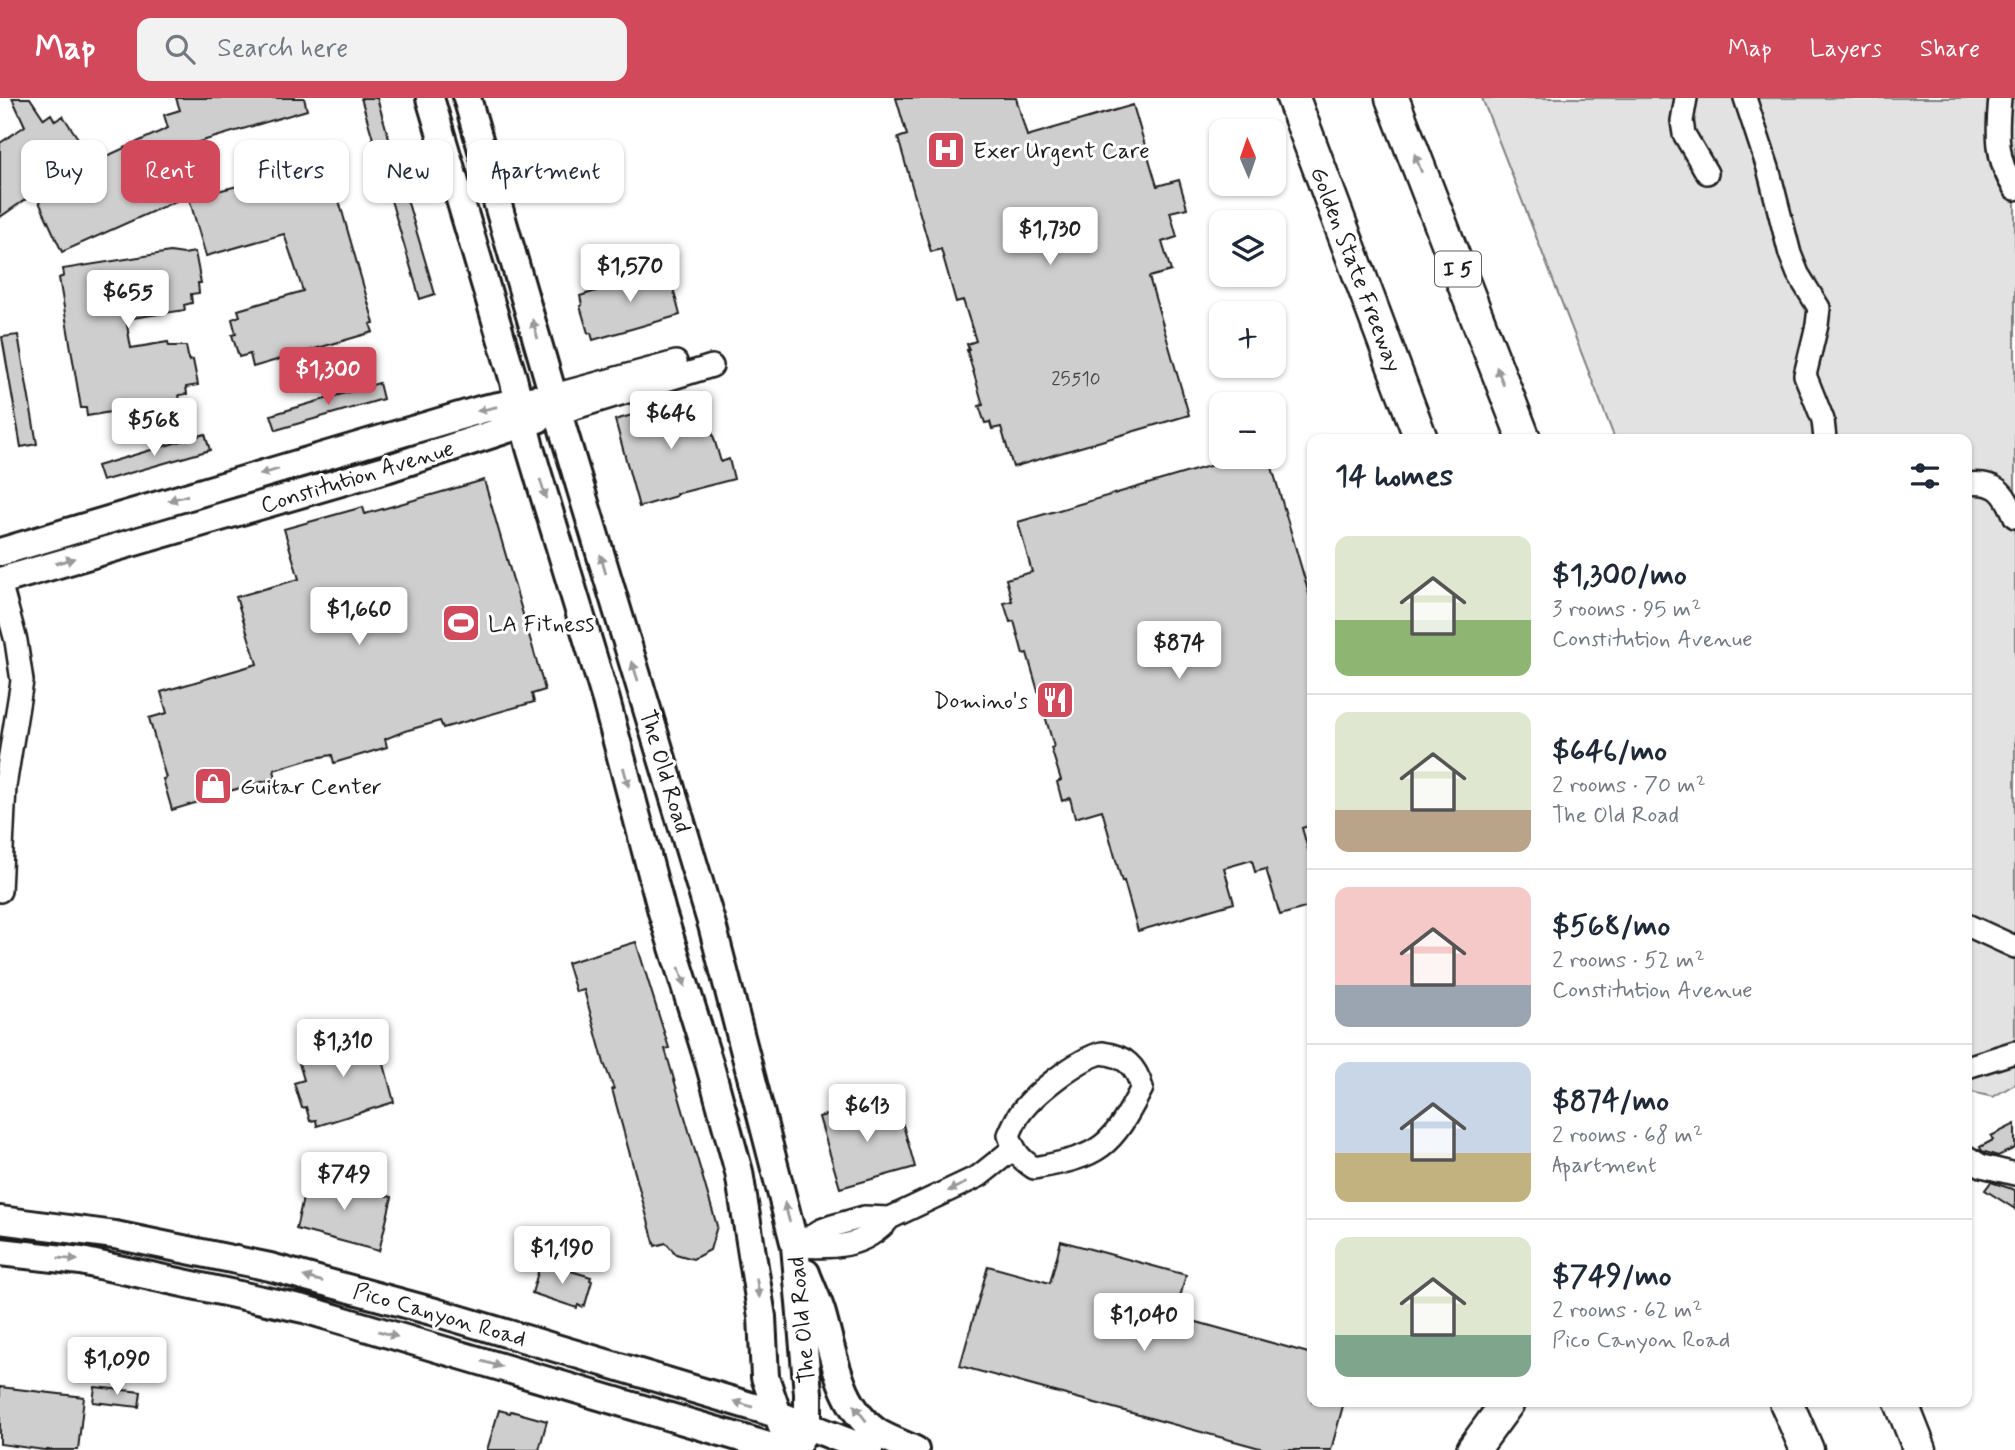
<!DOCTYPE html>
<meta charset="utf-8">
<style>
:root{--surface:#fff;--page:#f2f2f3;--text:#1f2937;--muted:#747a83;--line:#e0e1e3;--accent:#d1495b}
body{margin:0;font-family:Mynerve,sans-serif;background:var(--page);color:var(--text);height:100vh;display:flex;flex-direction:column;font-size:26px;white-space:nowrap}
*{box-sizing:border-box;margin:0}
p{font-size:23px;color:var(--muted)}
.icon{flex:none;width:38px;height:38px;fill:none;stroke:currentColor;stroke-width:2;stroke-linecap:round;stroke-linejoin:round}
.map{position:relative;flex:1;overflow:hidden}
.sheet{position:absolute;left:1307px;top:336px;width:665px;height:973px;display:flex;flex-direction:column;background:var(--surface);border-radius:14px;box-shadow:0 2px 5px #0004}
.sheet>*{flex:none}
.hud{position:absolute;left:21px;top:42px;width:665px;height:63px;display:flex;gap:14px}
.needle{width:46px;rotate:358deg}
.fabs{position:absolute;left:1209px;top:21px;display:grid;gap:14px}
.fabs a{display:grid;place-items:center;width:77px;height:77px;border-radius:14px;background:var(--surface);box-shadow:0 2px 5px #0004;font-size:35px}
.price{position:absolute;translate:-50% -60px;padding:0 16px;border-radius:7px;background:#fff;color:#222;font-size:23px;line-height:46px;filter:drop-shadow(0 2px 4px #0008)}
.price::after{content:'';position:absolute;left:50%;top:42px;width:21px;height:16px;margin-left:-10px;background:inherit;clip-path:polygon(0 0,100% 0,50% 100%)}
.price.active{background:var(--accent);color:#fff}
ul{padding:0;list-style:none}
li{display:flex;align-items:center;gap:21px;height:175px;padding:0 28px}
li+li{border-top:2px solid var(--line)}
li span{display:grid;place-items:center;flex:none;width:196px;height:140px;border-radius:14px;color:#555}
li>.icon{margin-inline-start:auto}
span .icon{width:84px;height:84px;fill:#fffc;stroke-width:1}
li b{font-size:30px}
h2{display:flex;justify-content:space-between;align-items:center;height:84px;padding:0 28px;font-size:30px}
.chip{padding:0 24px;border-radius:14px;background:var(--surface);box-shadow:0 2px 5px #0004;font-size:24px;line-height:63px}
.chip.active{background:var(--accent);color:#fff}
header{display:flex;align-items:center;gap:42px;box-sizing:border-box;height:98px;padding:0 35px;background:var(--accent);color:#fff}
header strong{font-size:33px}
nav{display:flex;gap:38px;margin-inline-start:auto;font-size:24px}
.search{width:490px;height:63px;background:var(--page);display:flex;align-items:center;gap:18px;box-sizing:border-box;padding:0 24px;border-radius:14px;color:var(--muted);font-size:26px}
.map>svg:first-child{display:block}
.green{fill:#e2e2e2;stroke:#7f7f7f;stroke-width:2}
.building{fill:#cecece;stroke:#1c1c1c;stroke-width:2}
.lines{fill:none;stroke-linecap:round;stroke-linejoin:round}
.minor-casing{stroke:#1c1c1c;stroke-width:26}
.major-casing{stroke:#1c1c1c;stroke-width:32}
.highway-casing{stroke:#1c1c1c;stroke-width:37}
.minor{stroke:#fff;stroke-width:21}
.major{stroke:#fff;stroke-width:26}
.highway{stroke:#fff;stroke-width:32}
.oneway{fill:#999}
.labels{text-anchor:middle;stroke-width:6;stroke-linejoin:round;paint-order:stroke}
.number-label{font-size:19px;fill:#484848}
.shield{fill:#fff;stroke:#606060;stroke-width:2}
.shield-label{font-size:21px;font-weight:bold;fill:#1c1c1c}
.poi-label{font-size:23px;fill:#1c1c1c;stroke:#fff;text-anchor:start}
.street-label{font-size:23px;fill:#1c1c1c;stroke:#fff}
</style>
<header>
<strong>Map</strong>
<div class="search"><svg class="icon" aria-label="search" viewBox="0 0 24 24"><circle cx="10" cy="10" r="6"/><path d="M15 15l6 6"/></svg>Search here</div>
<nav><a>Map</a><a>Layers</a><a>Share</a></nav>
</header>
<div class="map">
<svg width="2015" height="1352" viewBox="0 0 2015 1352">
<rect width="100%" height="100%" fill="#fff"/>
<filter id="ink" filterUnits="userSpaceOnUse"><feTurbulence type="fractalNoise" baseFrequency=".0143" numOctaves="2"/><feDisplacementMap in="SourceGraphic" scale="14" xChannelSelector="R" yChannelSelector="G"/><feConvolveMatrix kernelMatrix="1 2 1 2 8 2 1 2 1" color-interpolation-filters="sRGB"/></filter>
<g filter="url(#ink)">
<!-- green -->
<path class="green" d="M1482,0H2015V986L1993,999L1967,993V341H1615Z"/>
<!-- building -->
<path class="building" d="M12,0H30L44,21L51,16L55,23L63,18L94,64L168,30L164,17L180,12L176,0H304L307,12L165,54L185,99L62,154L35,95L0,119V45L25,28Z
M361,0H377L435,196L420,201Z
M896,0H1016L1027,38L1133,7L1157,88L1179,82L1187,110L1170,114L1177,139L1162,144L1171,173L1149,179L1189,317L1013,369L1001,329L992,331L990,324L985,325L979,308L983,307L967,252H969L967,246L976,243L963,202L956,204L941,151L931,154L898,40L907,37Z
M322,62L324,70H329L342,113L374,225L370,226L373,234L253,269L250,256L239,259L232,237L236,236L232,221L240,218L238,212L303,193L284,136L206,158L189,100L258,83Z
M170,154L184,156L195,154L201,185H198L199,195L191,196L192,205L184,207L185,212L126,221L131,250L168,244L169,248H186L189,263L193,262L198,287L186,289L187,296L179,297L180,302L87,318L86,310H81L59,180L64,178L63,171Z
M652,167L654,175L666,171L669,174L680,217L593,242L591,235H588L580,208L582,207L580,198L634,181L631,173Z
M18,237L37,346L21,349L2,239Z
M379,285L383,301L276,332L271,317Z
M701,297L721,364L729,361L734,381L676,396V398L639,409L615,322Z
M205,336L210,352L102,383L97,368Z
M1240,359H1269L1312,506V727L1302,730L1312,765V808L1280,817L1266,771L1255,774L1252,762L1224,770L1234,805L1138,833L1124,783L1122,784L1102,712L1075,720L1070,700L1062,703L1057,684L1061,682L1051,650L1054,649L1027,555L1023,556L1014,523L1010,524L1004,505L1012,503L1006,481L1032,474L1018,424Z
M484,382L545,592L532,596L534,604L443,630L440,623L405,633L385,641L387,649L334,665L332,657L310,661L274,672L276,680L201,701L202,703L172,712L163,681L166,680L149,620L167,615L161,594L257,566L236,499L299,481L284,431L363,409L365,416Z
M636,844L669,950L665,951L717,1128L710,1152L693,1161L676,1156L666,1145L655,1148L612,991H614L604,965L584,892L576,894L567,865Z
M375,932L394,1004L317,1028L316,1022L310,1023L306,1009L302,1010L294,985L304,982L296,955Z
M894,1003L895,1007L897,1006L915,1069L840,1090L819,1019L843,1012L845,1017Z
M2015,1026V1050L1998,1058L1982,1053L1980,1049L1993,1042L1991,1038Z
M341,1077L366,1083L364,1092L392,1099L379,1153L296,1131L308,1078L340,1085Z
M1991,1084L2015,1092V1111L1985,1092Z
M1061,1143L1186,1177L1175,1218L1312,1256V1304H1344L1331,1352H1267L960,1268L988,1168L1050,1185Z
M541,1164L591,1179L590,1182L592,1183L585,1207L582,1209L578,1207L577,1210L532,1195Z
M0,1289L84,1299L78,1352H44L0,1346Z
M95,1289L141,1294L139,1309L93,1304Z
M499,1312L510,1315L511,1313L547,1323L539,1352H487Z"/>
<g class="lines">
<defs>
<path id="minor" d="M1686,0L1682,23L1684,36L1707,75
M1745,0L1768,70L1790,156L1798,176L1819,210L1817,227L1805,277L1823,322L1825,341
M2000,0C1997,32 1995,63 2015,91
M554,297L676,264
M559,315L712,268
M1967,386C1997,383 2004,393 2015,419
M0,484L16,543L22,583L5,688L0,793
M1967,827L2015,849
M1102,955C1125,958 1136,968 1142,990C1111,1050 1101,1058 1034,1070C1020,1061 1014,1053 1009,1037C1012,1030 1015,1023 1019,1017C1033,996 1078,961 1102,955Z
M1967,969L2015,954
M1967,1059L1982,1068L2015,1076
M795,1148L821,1132L832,1128L864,1119L890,1120L979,1078L1013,1051
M795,1148C832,1150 864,1151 890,1120"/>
<path id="major" d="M430,0L513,280L530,350L606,602L662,814L710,968L739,1074L762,1219L765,1279L790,1352
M467,0L564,335L712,827L795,1148L808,1295V1328L793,1352
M0,454L483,311L535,301
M0,483L386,371L538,321
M0,1122L115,1137L270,1169L435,1214L777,1316L869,1352
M0,1154L81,1163L304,1211L782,1352
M806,1175C811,1189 818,1202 822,1216C834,1258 840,1311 880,1336C891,1342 904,1347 915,1352"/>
<path id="highway" d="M1293,0L1421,341
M1392,0L1524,341
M1786,1304L1807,1352
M1901,1304L1920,1352
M1473,1352L1508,1304"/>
</defs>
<!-- minor casing -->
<use href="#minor" class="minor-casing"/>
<!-- major casing -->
<use href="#major" class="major-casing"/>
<!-- highway casing -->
<use href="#highway" class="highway-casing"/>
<!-- minor -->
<use href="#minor" class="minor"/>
<!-- major -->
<use href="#major" class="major"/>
<!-- highway -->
<use href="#highway" class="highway"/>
</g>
<!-- one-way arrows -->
<defs><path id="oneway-solid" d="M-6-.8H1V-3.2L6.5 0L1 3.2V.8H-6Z" transform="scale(1.75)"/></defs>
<g class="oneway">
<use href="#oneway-solid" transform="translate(1418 65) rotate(-111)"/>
<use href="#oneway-solid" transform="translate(535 231) rotate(-106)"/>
<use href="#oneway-solid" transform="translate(1500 278) rotate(-111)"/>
<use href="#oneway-solid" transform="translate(487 311) rotate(167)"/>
<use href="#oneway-solid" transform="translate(269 374) rotate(163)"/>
<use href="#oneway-solid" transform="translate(543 391) rotate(73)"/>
<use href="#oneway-solid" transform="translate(178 400) rotate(164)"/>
<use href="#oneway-solid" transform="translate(65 463) rotate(-16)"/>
<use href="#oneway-solid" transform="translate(603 466) rotate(-106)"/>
<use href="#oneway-solid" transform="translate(635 573) rotate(-107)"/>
<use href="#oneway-solid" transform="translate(626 679) rotate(75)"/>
<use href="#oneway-solid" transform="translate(682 879) rotate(73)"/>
<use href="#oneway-solid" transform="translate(957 1089) rotate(155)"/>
<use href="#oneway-solid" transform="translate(787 1114) rotate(-104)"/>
<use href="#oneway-solid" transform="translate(68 1161) rotate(6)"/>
<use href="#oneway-solid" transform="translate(313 1181) rotate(-165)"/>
<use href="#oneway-solid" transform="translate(758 1190) rotate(81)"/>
<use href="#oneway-solid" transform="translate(388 1236) rotate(17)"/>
<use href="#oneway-solid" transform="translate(492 1266) rotate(16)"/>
<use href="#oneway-solid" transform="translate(743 1306) rotate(-163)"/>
<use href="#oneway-solid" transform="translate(860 1315) rotate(-128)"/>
</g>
</g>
<!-- icons -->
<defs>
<symbol id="hospital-square" viewBox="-11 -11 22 22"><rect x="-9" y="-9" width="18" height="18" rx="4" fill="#d1495b" stroke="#fff"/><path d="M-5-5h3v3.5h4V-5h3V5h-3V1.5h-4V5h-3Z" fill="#fff"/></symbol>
<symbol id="stadium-square" viewBox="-11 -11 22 22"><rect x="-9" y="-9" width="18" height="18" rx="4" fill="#d1495b" stroke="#fff"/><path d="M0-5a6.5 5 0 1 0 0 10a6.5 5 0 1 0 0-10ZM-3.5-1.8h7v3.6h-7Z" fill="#fff"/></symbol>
<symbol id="restaurant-square" viewBox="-11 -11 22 22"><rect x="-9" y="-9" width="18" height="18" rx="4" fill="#d1495b" stroke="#fff"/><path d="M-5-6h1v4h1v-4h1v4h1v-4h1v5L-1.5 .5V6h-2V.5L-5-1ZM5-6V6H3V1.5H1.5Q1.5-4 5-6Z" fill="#fff"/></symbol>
<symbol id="shop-square" viewBox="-11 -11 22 22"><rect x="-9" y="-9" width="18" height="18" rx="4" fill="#d1495b" stroke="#fff"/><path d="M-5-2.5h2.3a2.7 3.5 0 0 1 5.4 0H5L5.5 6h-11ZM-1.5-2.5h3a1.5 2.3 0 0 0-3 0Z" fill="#fff"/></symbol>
</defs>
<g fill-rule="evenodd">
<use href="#hospital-square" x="924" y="30" width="44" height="44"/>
<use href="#stadium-square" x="439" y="503" width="44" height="44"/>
<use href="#restaurant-square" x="1033" y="580" width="44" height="44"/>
<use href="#shop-square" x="191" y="666" width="44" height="44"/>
</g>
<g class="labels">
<!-- number labels -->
<g class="number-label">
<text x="1076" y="287">25510</text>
</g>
<!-- shield labels -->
<rect class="shield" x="1435" y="153.5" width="46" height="35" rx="5"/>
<g class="shield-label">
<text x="1458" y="178">I 5</text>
</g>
<!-- poi labels -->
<g class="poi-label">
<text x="973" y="60">Exer Urgent Care</text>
<text x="488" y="533">LA Fitness</text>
<text x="1028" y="610" text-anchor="end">Domino's</text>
<text x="240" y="696">Guitar Center</text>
</g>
<!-- street labels -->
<g class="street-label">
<text transform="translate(1357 171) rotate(69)" y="8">Golden State Freeway</text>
<text transform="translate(357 378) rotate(-17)" y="8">Constitution Avenue</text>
<text transform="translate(666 673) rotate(73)" y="8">The Old Road</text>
<text transform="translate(440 1216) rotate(16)" y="8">Pico Canyon Road</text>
<text transform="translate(801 1222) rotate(-95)" y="8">The Old Road</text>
</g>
</g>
</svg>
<div class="fabs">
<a><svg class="needle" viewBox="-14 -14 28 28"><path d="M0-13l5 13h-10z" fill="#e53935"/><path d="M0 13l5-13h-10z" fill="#747a83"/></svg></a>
<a><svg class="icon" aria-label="layers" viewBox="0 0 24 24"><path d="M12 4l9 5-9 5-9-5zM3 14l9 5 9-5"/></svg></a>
<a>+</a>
<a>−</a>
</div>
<b class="price" style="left:1050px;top:169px">$1,730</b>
<b class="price" style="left:630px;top:206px">$1,570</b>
<b class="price" style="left:128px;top:232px">$655</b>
<b class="price active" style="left:328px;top:309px">$1,300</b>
<b class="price" style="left:671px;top:353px">$646</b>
<b class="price" style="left:154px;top:360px">$568</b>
<b class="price" style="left:359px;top:549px">$1,660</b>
<b class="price" style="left:1179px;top:583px">$874</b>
<b class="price" style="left:343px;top:981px">$1,310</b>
<b class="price" style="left:867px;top:1046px">$613</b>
<b class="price" style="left:344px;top:1114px">$749</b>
<b class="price" style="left:562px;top:1188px">$1,190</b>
<b class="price" style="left:1144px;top:1255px">$1,040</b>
<b class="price" style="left:117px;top:1299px">$1,090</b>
<div class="hud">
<a class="chip">Buy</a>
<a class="chip active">Rent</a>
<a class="chip">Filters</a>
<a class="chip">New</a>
<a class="chip">Apartment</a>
</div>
<section class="sheet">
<h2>14 homes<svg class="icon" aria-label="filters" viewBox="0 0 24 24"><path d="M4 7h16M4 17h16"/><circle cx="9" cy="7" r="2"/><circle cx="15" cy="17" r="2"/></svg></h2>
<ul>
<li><span style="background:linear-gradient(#dfe7d0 60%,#8fb573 0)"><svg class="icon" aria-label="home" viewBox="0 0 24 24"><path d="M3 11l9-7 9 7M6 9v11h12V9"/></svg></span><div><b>$1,300/mo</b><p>3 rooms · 95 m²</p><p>Constitution Avenue</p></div></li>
<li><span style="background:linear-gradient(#dfe7d0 70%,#b9a48a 0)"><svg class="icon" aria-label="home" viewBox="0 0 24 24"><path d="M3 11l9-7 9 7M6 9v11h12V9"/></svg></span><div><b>$646/mo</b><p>2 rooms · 70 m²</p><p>The Old Road</p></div></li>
<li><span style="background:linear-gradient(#f6c9c9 70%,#9aa5b1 0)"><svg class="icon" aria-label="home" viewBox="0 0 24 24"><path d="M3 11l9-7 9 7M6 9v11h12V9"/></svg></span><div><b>$568/mo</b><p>2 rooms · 52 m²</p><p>Constitution Avenue</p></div></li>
<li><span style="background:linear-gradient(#c9d6e8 65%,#c2b280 0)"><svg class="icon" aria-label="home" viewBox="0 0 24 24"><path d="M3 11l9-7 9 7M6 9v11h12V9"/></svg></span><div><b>$874/mo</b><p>2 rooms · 68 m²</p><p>Apartment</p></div></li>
<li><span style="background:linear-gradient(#dfe7d0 70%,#7fa58c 0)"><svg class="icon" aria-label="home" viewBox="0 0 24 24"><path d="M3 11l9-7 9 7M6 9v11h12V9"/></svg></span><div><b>$749/mo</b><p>2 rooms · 62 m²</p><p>Pico Canyon Road</p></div></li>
</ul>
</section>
</div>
